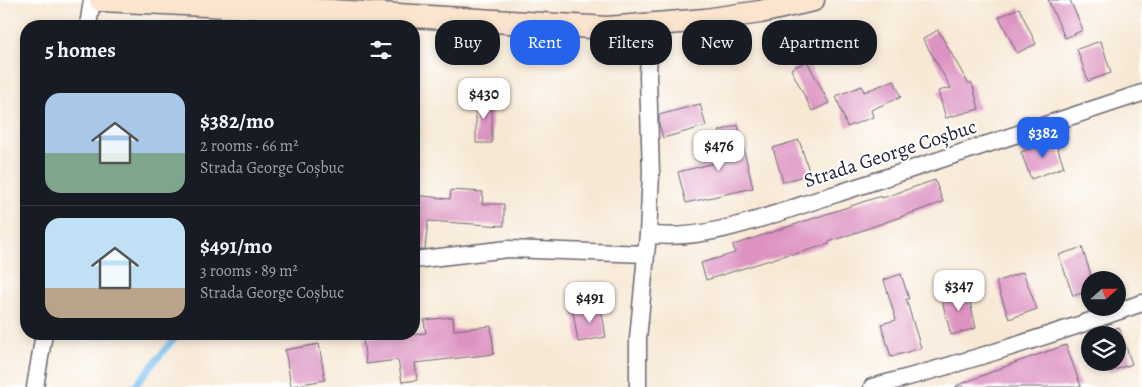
<!DOCTYPE html>
<meta charset="utf-8">
<style>
:root{--surface:#171b24;--page:#20242c;--text:#f1f3f6;--muted:#9ea1a6;--line:#363941;--accent:#2563eb}
body{margin:0;font-family:Alegreya,serif;background:var(--page);color:var(--text);height:100vh;display:flex;flex-direction:column;font-size:19px;white-space:nowrap}
*{box-sizing:border-box;margin:0}
p{font-size:16px;color:var(--muted)}
.icon{flex:none;width:28px;height:28px;fill:none;stroke:currentColor;stroke-width:2;stroke-linecap:round;stroke-linejoin:round}
.map{position:relative;flex:1;overflow:hidden}
.sheet{position:absolute;left:20px;top:20px;width:400px;height:320px;display:flex;flex-direction:column;background:var(--surface);border-radius:20px;box-shadow:0 2px 8px #0003}
.sheet>*{flex:none}
.hud{position:absolute;left:435px;top:20px;width:475px;height:45px;display:flex;gap:10px}
.needle{width:32px;rotate:69deg}
.fabs{position:absolute;left:1081px;top:271px;display:grid;gap:10px}
.fabs a{display:grid;place-items:center;width:45px;height:45px;border-radius:50%;background:var(--surface);box-shadow:0 2px 8px #0003;font-size:25px}
.price{position:absolute;translate:-50% -42px;padding:0 11px;border-radius:10px;background:#fff;color:#222;font-size:16px;line-height:32px;filter:drop-shadow(0 1px 2px #0008)}
.price::after{content:'';position:absolute;left:50%;top:30px;width:15px;height:11px;margin-left:-8px;background:inherit;clip-path:polygon(0 0,100% 0,50% 100%)}
.price.active{background:var(--accent);color:#fff}
ul{padding:0;list-style:none}
li{display:flex;align-items:center;gap:15px;height:125px;padding:0 25px}
li+li{border-top:1px solid var(--line)}
li span{display:grid;place-items:center;flex:none;width:140px;height:100px;border-radius:15px;color:#555}
li>.icon{margin-inline-start:auto}
span .icon{width:60px;height:60px;fill:#fffc;stroke-width:1}
li b{font-size:21px}
h2{display:flex;justify-content:space-between;align-items:center;height:60px;padding:0 25px;font-size:21px}
.pill{padding:0 18px;border-radius:20px;background:var(--surface);box-shadow:0 2px 8px #0003;font-size:18px;line-height:45px}
.pill.active{background:var(--accent);color:#fff}
.map>svg:first-child{display:block}
.lines{fill:none;stroke-linecap:round;stroke-linejoin:round}
.stream{stroke:#78bff0;stroke-width:6}
.building{fill:#dd93c1}
.minor-casing{stroke:#6d6771;stroke-width:19}
.secondary-casing{stroke:#6d6771;stroke-width:25}
.minor{stroke:#fff;stroke-width:16}
.secondary{stroke:#fbe5cf;stroke-width:22}
.labels{text-anchor:middle;stroke-width:4;stroke-linejoin:round;paint-order:stroke}
.street-label{font-size:20px;fill:#22223b;stroke:#fff}
</style>
<div class="map">
<svg width="1142" height="387" viewBox="0 0 1142 387">
<rect width="100%" height="100%" fill="#fff"/>
<filter id="ink" filterUnits="userSpaceOnUse"><feTurbulence type="fractalNoise" baseFrequency=".02" numOctaves="2"/><feDisplacementMap in="SourceGraphic" scale="10" xChannelSelector="R" yChannelSelector="G"/><feConvolveMatrix kernelMatrix="1 2 1 2 8 2 1 2 1" color-interpolation-filters="sRGB"/></filter>
<filter id="wash" filterUnits="userSpaceOnUse"><feTurbulence type="fractalNoise" baseFrequency=".0096" numOctaves="4" result="noise"/><feDisplacementMap in="SourceGraphic" scale="20" xChannelSelector="R" yChannelSelector="G"/><feGaussianBlur stdDeviation="1.12" result="paint"/><feColorMatrix in="noise" values="0 0 0 0 0 0 0 0 0 0 0 0 0 0 0 0 0 1.4 0 .05"/><feComposite in="paint" operator="in"/></filter>
<g filter="url(#wash)">
<rect width="100%" height="100%" fill="#f7e8d4"/>
<g class="lines">
<!-- stream -->
<path class="stream" d="M339,26L342,0
M134,387L178,334"/>
</g>
<g id="blocks">
<!-- building -->
<path class="building" d="M1048,0H1070L1083,30L1065,38Z
M1019,8L1036,44L1017,53L999,17Z
M938,30L968,83H972L979,109L946,118L938,91L951,88L923,39Z
M1101,41L1111,73L1088,81L1077,49Z
M807,61L829,103L812,111L791,69Z
M894,80L901,97L871,110L873,117L847,127L836,96L862,86L864,92Z
M476,97H492V143H476Z
M700,104L706,126L663,138L659,124V115Z
M738,125L753,188L686,203L678,172L719,162V160L727,158L719,131Z
M799,140L810,174L783,182L773,148Z
M1055,140L1064,167L1031,179L1021,152Z
M935,180L943,202L829,242V244L792,255V253L706,280L701,263L735,253L733,245L881,196L882,198Z
M451,190L483,192L482,204H504V226L428,221L425,249L414,250V195L450,199Z
M1082,247L1090,272V290L1073,296L1059,255Z
M1023,272L1037,309L1009,319L996,282Z
M901,274L909,299H906L921,348L891,357L881,324L896,320L884,280Z
M967,290L976,328L951,335L941,297Z
M601,307L606,337L578,342L573,312Z
M453,317L454,330L491,326L494,354L415,363L417,380L402,382L398,360L366,364L363,339L426,333L424,320Z
M1119,327L1132,364L1109,372L1105,362H1118V335H1096Z
M319,344L325,380L291,386L285,350Z
M1066,345L1081,387H956V386L1017,362Z"/>
</g>
</g>
<g filter="url(#ink)">
<use href="#blocks" fill-opacity="0" stroke="#6d6771" stroke-width="1"/>
<g class="lines">
<defs>
<path id="minor" d="M88,26L92,0
M648,234C705,244 783,210 839,193C940,160 1041,126 1142,93
M414,260L508,249L646,254
M35,387L44,334
M638,387V339L648,234L651,174L648,76L650,25
M872,387C963,363 1053,335 1142,303"/>
<path id="secondary" d="M101,0L332,11L607,28L705,20L760,12L813,0"/>
</defs>
<!-- minor casing -->
<use href="#minor" class="minor-casing"/>
<!-- secondary casing -->
<use href="#secondary" class="secondary-casing"/>
<!-- minor -->
<use href="#minor" class="minor"/>
<!-- secondary -->
<use href="#secondary" class="secondary"/>
</g>
</g>
<g class="labels">
<!-- street labels -->
<g class="street-label">
<text transform="translate(890 153) rotate(-18)" y="7">Strada George Coșbuc</text>
</g>
</g>
</svg>
<div class="fabs">
<a><svg class="needle" viewBox="-14 -14 28 28"><path d="M0-13l5 13h-10z" fill="#e53935"/><path d="M0 13l5-13h-10z" fill="#9ea1a6"/></svg></a>
<a><svg class="icon" aria-label="layers" viewBox="0 0 24 24"><path d="M12 4l9 5-9 5-9-5zM3 14l9 5 9-5"/></svg></a>
</div>
<b class="price" style="left:484px;top:120px">$430</b>
<b class="price active" style="left:1043px;top:159px">$382</b>
<b class="price" style="left:719px;top:172px">$476</b>
<b class="price" style="left:959px;top:312px">$347</b>
<b class="price" style="left:590px;top:324px">$491</b>
<div class="hud">
<a class="pill">Buy</a>
<a class="pill active">Rent</a>
<a class="pill">Filters</a>
<a class="pill">New</a>
<a class="pill">Apartment</a>
</div>
<section class="sheet">
<h2>5 homes<svg class="icon" aria-label="filters" viewBox="0 0 24 24"><path d="M4 7h16M4 17h16"/><circle cx="9" cy="7" r="2"/><circle cx="15" cy="17" r="2"/></svg></h2>
<ul>
<li><span style="background:linear-gradient(#a9c7e8 60%,#7fa58c 0)"><svg class="icon" aria-label="home" viewBox="0 0 24 24"><path d="M3 11l9-7 9 7M6 9v11h12V9"/></svg></span><div><b>$382/mo</b><p>2 rooms · 66 m²</p><p>Strada George Coșbuc</p></div></li>
<li><span style="background:linear-gradient(#bfe0f5 70%,#b9a48a 0)"><svg class="icon" aria-label="home" viewBox="0 0 24 24"><path d="M3 11l9-7 9 7M6 9v11h12V9"/></svg></span><div><b>$491/mo</b><p>3 rooms · 89 m²</p><p>Strada George Coșbuc</p></div></li>
</ul>
</section>
</div>
